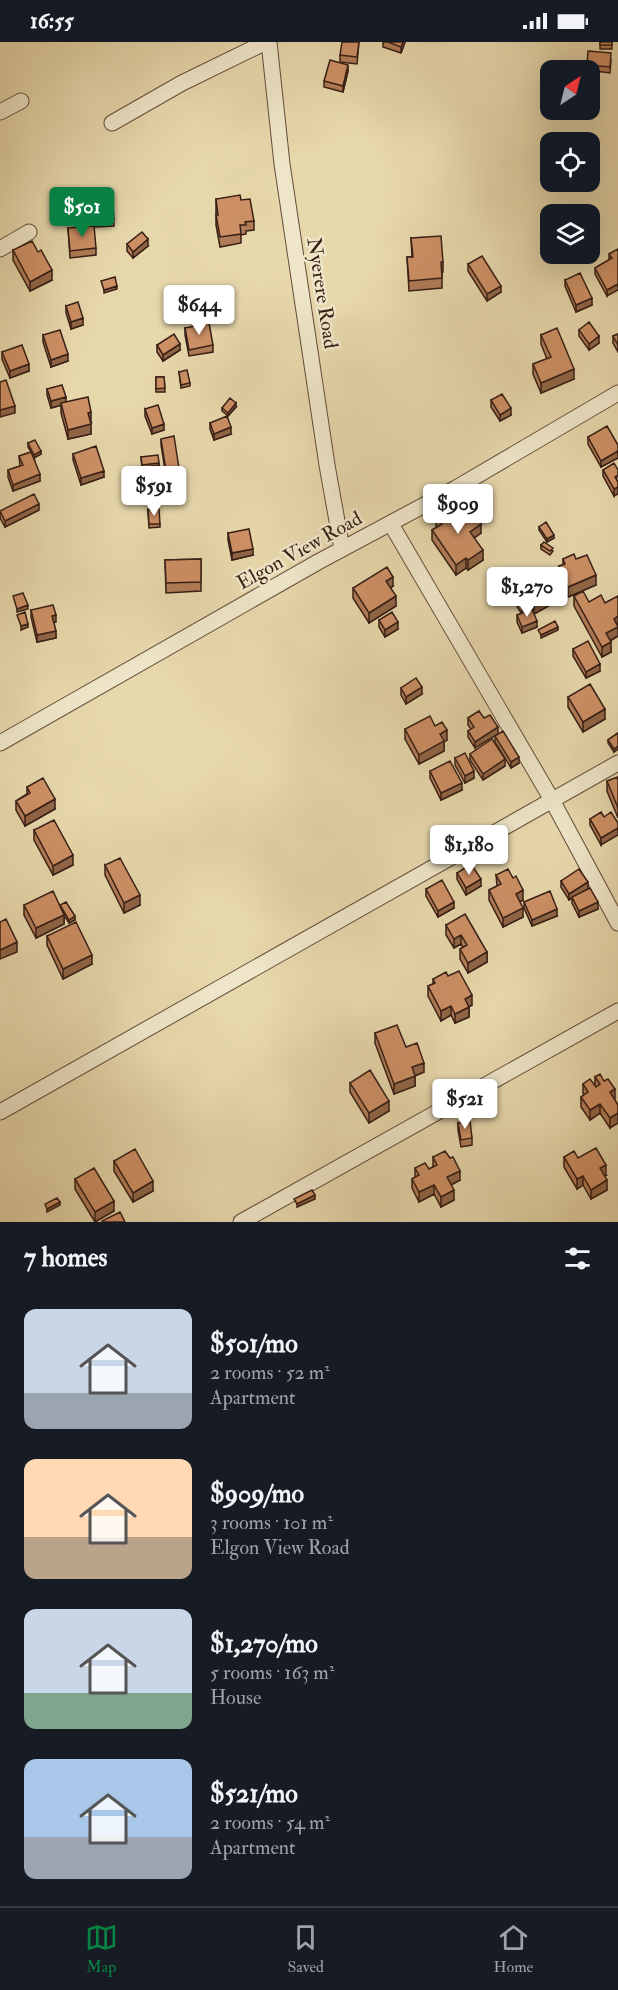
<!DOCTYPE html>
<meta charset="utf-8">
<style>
:root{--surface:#171b24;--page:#20242c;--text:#f1f3f6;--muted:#9ea1a6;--line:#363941;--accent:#0b8043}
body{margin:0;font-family:"IM FELL Double Pica",serif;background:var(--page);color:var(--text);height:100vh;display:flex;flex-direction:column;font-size:22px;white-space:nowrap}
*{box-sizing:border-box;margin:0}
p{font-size:20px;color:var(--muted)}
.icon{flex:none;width:33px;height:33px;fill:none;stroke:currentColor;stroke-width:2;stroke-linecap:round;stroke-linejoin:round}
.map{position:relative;height:1180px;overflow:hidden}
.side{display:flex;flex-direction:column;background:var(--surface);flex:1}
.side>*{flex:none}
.needle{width:39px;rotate:35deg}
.controls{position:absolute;left:540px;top:18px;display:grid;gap:12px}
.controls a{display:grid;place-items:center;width:60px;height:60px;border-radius:12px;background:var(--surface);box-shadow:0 6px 24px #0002;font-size:30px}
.price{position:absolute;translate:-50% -51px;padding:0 14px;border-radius:6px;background:#fff;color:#222;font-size:20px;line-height:39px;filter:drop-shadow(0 2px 3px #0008)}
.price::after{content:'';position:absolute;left:50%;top:36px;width:18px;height:14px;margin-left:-9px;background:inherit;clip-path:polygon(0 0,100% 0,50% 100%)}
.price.active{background:var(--accent);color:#fff}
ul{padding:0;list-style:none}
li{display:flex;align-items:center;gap:18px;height:150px;padding:0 24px}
li span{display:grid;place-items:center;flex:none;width:168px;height:120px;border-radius:12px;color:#555}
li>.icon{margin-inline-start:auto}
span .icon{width:72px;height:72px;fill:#fffc;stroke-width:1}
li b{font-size:26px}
h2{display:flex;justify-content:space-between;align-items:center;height:72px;padding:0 24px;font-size:26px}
.status{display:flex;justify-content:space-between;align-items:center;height:42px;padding:0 30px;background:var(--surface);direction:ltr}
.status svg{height:16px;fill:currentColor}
.menu{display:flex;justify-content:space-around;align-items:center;height:84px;border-top:2px solid var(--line);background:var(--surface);font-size:16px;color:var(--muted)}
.menu a{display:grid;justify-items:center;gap:3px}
.menu .active{color:var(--accent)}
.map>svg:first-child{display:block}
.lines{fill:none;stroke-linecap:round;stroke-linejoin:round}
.minor-casing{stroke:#634c3b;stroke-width:17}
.minor{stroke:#efe6c9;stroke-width:15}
.wall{fill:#b07c57;stroke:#371e15;stroke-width:1.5}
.shaded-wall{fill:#906547;stroke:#371e15;stroke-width:1.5}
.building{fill:#cd9065;stroke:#371e15;stroke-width:1.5}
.labels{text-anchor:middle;stroke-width:5;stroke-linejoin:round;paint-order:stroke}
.street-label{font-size:20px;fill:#371e15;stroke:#efe6c9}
</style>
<div class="status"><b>16:55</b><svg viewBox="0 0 49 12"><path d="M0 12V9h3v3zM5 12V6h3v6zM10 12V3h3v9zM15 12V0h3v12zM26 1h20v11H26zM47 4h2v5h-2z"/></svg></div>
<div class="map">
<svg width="618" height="1180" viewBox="0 0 618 1180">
<rect width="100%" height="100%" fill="#e7d8ac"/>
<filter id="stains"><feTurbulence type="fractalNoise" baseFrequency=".00333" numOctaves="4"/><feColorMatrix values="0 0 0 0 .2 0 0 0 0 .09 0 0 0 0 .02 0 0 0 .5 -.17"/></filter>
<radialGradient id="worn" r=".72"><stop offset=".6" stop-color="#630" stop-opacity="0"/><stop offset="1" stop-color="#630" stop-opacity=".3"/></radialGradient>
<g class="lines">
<defs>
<path id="minor" d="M269,0L282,122L327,423L342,507
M0,70L21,59
M112,81L182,41L266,0
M0,207L29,190
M391,482L552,758L618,881
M0,701L318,520L456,446L618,351
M0,1070L618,721
M241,1180L618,969"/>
</defs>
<!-- minor casing -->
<use href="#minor" class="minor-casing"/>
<!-- minor -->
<use href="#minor" class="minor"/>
</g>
<!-- wall -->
<path class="wall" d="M359,0L357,22L340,20V13Z
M383,0H405L401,11L383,5Z
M600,0H612V7H600Z
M611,18L610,31L587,28V23Z
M348,29L343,50L324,45V39Z
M216,157L241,158L254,179V188L246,189V192L241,193V201L220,205L216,183Z
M113,165L114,184L95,185L94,166Z
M68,186L96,206V213L70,216Z
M411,196L443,220V230H442V246L409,249L407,215H412Z
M127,202L148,204L133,216L127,209Z
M618,207L607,254L595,232V226L609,218V212Z
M13,208L52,238L30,249L13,218Z
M468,222L501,250L487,259L468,229Z
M565,238L592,263L576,270L565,244Z
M66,264L83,283L71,287L66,271Z
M185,286L213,303V310L189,314L185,293Z
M579,288L599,301L589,308L579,294Z
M618,292V310L613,301V294Z
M43,293L68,319L51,325L43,300Z
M541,293L574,337L541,351L533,332V322L547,317L541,302Z
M157,303L180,308L163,319L157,310Z
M2,310L29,329L10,336L2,317Z
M179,330L190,341V344L181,346Z
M156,335H164L165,350H156Z
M47,347L91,380H90L91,392L68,397L61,371V363L51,366L47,353Z
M491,358L511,373L500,379L491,365Z
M236,365L228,374L222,369V366Z
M145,367L164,388L152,392L145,374Z
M210,381L231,392L214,398L210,387Z
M588,395L618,403V416L601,425L588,402Z
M161,397L181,439V445L168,447L161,403Z
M28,401L41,412L34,416L40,439L13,449L8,435V428L20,424L19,414L31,410L28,405Z
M73,412L104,435L81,443L73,418Z
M141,415L159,421L161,443L147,445L145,426L142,427Z
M603,428H618L614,454L603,434Z
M39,468L5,485L0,476V469Z
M148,468L160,482V485L149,486Z
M436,474L460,477L481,491L474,496L483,518L468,528L466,526L456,533L432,498V488L437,485L436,484Z
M539,485L554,496L547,500L539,488Z
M228,491L253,513L232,518L228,498Z
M541,503L553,509L550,513L541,507Z
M201,517V549L166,551L165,518Z
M563,517H576L596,543L568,555L559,534V524L563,523Z
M516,535L535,544L550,563L534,572L537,585L522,591L517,580V573L522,572L511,555V546L516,542Z
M393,544L391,546L396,564L369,581L353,556V546Z
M574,554L589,560L605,561L618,554V594L610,599L611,610L602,615L574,564Z
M31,568L56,580H54L56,596L37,600L31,575Z
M379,578L398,587L385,595L379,585Z
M573,607L600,629L586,636L573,614Z
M401,646L422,652L406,662L401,653Z
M568,655L605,677L583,690L568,665Z
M479,669L475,706L468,695V689L471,687L468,683V676Z
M435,684L447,698L444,700V709L419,722L405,697V687Z
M618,691V707L614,710L608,701V698Z
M495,694L519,721L511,726L495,700Z
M470,712L505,724L483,738L470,718Z
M455,716L474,736L465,741L455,723Z
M430,729L462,748L441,758L430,736Z
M618,735V776L607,749V739Z
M27,745L55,767L25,784L16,768V759L27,752Z
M604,775L601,803L590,783V777Z
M34,788L73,823L53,833L34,798Z
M105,823L140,863L124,871L105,833Z
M457,831L481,844L466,853L457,837Z
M496,833L523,858L520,860L523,875L503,885L489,858V848L497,844Z
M561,839L588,847L598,867L579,875L572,861V856L569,858L561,845Z
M426,847L454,866L438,875L426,854Z
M524,860L557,874L532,884L524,866Z
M24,863L60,865V863L75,878L69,881L64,873V882L36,896L24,873Z
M446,883L487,910V920L468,931L460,917V907L463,905L461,902L454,906L446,893Z
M47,894L92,922L63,937L47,903Z
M448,934L472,963L469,965V975L455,981L451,973L441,979L428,954V944L433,942V937Z
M375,991L406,1005L424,1030L415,1034V1044L394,1052L375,1001Z
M595,1035L615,1056L610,1086L600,1071L590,1078L581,1065V1055L584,1053L583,1051V1042L595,1044Z
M350,1041L389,1069L369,1081L350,1050Z
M458,1081L472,1096V1103L461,1105L458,1088Z
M433,1115L460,1138L451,1143L454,1158L441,1165L434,1152L419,1160L412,1146V1137L415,1135V1126L429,1127L433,1125Z
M564,1115L578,1116L606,1133H605L607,1148L591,1157L583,1143L577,1147L564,1125Z
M114,1119L153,1149L133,1160L114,1129Z
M75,1137L114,1169L95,1180L75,1147Z"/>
<!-- shaded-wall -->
<path class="shaded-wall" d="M403,0H405L401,11V5Z
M348,23V29L343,50V44Z
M148,197V204L133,216V210Z
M52,228V238L30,249V240Z
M618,242V248L607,254V248Z
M117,244V247L104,251V248Z
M501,244V250L487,259V252Z
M592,256V263L576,270V263Z
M83,276V283L71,287V280Z
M599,294V301L589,308V302Z
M180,302V308L163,319V313Z
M68,312V319L51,325V318Z
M29,322V329L10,336V329Z
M574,327V337L541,351V341Z
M66,355V362L51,366V359Z
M236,361V365L228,374V371Z
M15,364V371L0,375V368Z
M511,366V373L500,379V373Z
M91,370V380L88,381V371Z
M91,382V392L68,397V388Z
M164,382V388L152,392V386Z
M231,385V392L214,398V392Z
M41,409V412L34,416V413Z
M618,409V416L601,425V419Z
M104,429V435L81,443V436Z
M40,432V439L13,449V443Z
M618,445V452L614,454V447Z
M39,462V468L5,485V479Z
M481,482V491L470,499V490Z
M554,493V496L547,500V497Z
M253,507V513L232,518V511Z
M483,508V518L468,528V518Z
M466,516V526L456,533V523Z
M596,533V543L568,555V545Z
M393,535V544L386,549V539Z
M550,553V563L534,572V562Z
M396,554V564L369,581V571Z
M530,556V566L522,572V562Z
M28,563V567L17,570V567Z
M56,573V580H52V574Z
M618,574V584L614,577Z
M537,579V585L522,591V585Z
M398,580V587L385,595V588Z
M28,582V585L21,588V584Z
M558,585V588L541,596V593Z
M618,585V594L606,601V591Z
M56,589V596L37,600V593Z
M611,600V610L602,615V605Z
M600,622V629L586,636V630Z
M422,645V652L406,662V655Z
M605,667V677L583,690V680Z
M498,685V692L475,706V700Z
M447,688V698L444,700V709L419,722V713L440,692Z
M618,704V707L614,710V707Z
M519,715V721L511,726V720Z
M505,717V724L483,738V732Z
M474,729V736L465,741V734Z
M462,741V748L441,758V751Z
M55,757V767L25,784V774Z
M618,786V793L601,803V796Z
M73,813V823L53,833V824Z
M481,837V844L466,853V846Z
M588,840V847L569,858V852Z
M523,848V858L516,862V852Z
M140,853V863L124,871V861Z
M454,860V866L438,875V869Z
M598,860V867L579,875V869Z
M523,866V875L503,885V876Z
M557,867V874L532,884V878Z
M64,873V882L36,896V886Z
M75,874V878L69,881V878Z
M461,893V902L454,906V897Z
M17,900V910L0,917V908Z
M487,910V920L468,931V921Z
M92,913V922L63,937V927Z
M472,953V963L465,967V957Z
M451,964V973L441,979V969Z
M469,965V975L455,981V972Z
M424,1021V1030L412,1035V1025Z
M415,1034V1044L394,1052V1042Z
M615,1047V1056L610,1060V1050Z
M389,1059V1069L369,1081V1071Z
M600,1062V1071L590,1078V1068Z
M618,1071V1081L610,1086V1076Z
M606,1123V1133L600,1136V1126Z
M460,1129V1138L447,1145V1135Z
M583,1134V1143L577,1147V1137Z
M607,1138V1148L591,1157V1148Z
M153,1139V1149L133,1160V1151Z
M434,1143V1152L419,1160V1150Z
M454,1148V1158L441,1165V1155Z
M315,1153V1157L297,1165V1162Z
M114,1159V1169L95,1180V1170Z
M60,1160V1163L47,1170V1167Z"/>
<!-- building -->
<path class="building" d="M342,0H359L357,15L340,13Z
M388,0H403L401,5Z
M600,0H612V3H600Z
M588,9L611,11L610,25L587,23Z
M330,18L348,23L343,44L324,39Z
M240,153L241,158L250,157L254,179L245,180L246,183H240L241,192L220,195L216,173H218L216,157Z
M113,165L114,178L95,179L94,166Z
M94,184L96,206L70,209L68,186Z
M142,190L148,197L133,210L127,202Z
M441,194L443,220H441L442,236L409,239L407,215H413L411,196Z
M32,199L38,210L41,208L52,228L30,240L13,208Z
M618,207V242L607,248L595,226L612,216L609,212Z
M482,214L501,244L487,252L468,222Z
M580,231L592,256L576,263L565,238Z
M115,235L117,244L104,248L101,239Z
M78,260L83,276L71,280L66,264Z
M589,280L599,294L589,302L579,288Z
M209,281L213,303L189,308L185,286Z
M557,286L574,327L541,341L533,322L551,315L541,293Z
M60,288L68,312L51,318L43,293Z
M174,292L180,302L163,313L157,303Z
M618,292V303L613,294Z
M22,303L29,322L10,329L2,310Z
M187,328L190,341L181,343L179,330Z
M156,335H164L165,346L156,347Z
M6,338L15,364L0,368V340Z
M62,343L66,355L51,359L47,347Z
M502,352L511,366L500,373L491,358Z
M88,355L91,370L88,371L91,382L68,388L61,361Z
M230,356L236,361L228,371L222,366Z
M158,363L164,382L152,386L145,367Z
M227,374L231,385L214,392L210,381Z
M607,384L618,403V409L601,419L588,395Z
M174,394L181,439L168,441L161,397Z
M35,398L41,409L34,413L28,401Z
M96,404L104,429L81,436L73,412Z
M31,410L40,432L13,443L8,428L23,423L19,414Z
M158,413L159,421L142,423L141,415Z
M614,421L618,428V433L615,435L618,440V445L614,447L603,428Z
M159,423L161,436L147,438L145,425Z
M34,452L39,462L5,479L0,469Z
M451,464L460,477L472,468L481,482L470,490L483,508L468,518L466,516L456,523L432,488L442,482L436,474Z
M159,467L160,482H149L148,468Z
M546,480L554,493L547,497L539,485Z
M249,487L253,507L232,511L228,491Z
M544,500L553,506L550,509L541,503Z
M574,512L576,517L587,513L596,533L568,545L559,524L565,522L563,517Z
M201,517V540L166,541L165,518Z
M387,525L393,535L386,539L396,554L369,571L353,546Z
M525,529L535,544L541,540L550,553L534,562L530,556L522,562L511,546L519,540L516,535Z
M583,549L589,560L601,553L605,561L618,554V574L614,577L618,585L606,591L611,600L602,605L574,554Z
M23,551L28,563L17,567L13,554Z
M53,563L56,573L52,574L56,589L37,593L31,568Z
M532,567L537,579L522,585L517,573Z
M25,570L28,582L21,584L17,573Z
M392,570L398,580L385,588L379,578Z
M555,579L558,585L541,593L538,588Z
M588,599L600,622L586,630L573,607Z
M416,636L422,645L406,655L401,646Z
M590,642L605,667L583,680L568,655Z
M479,669L484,676L490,673L498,685L475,700L468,689L474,685L468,676Z
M430,674L435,684L442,680L447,688L440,692L444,699L419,713L405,687Z
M503,689L519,715L511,720L495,694Z
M618,691V704L614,707L608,698Z
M492,697L505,717L483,732L470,712Z
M465,711L474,729L465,734L455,716Z
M450,719L462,741L441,751L430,729Z
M618,735V766L607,739Z
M43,736L55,757L25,774L16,759L30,751L27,745Z
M601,770L604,775L611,770L618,781V786L601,796L590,777Z
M54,778L73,813L53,824L34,788Z
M120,816L140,853L124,861L105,823Z
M471,822L481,837L466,846L457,831Z
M508,827L513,836L516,834L523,848L516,852L523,866L503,876L489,848L501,842L496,833Z
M579,827L588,840L569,852L561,839Z
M442,838L454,860L438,869L426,847Z
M590,846L598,860L579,869L572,855Z
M53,849L64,873L36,886L24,863Z
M550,849L557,867L532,878L524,860Z
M66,860L75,874L69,878L60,863Z
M465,872L487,910L468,921L460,907L467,903L461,893L454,897L446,883Z
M6,877L17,900L0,908V880Z
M76,880L92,913L63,927L47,894Z
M459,929L472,953L465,957L469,965L455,972L451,964L441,969L428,944L435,941L433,937L446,930L448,934Z
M397,983L406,1005L417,1001L424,1021L412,1025L415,1034L394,1042L375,991Z
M370,1028L389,1059L369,1071L350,1041Z
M600,1032L604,1039L608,1037L615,1047L610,1050L618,1063V1071L610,1076L600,1062L590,1068L581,1055L588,1050L583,1042L590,1037L596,1045L600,1042L595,1035Z
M470,1079L472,1096L461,1098L458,1081Z
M596,1106L606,1123L600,1126L607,1138L591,1148L583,1134L577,1137L564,1115L574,1109L578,1116Z
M135,1107L153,1139L133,1151L114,1119Z
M445,1109L450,1116L453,1115L460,1129L447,1135L454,1148L441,1155L434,1143L419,1150L412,1137L419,1133L415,1126L425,1121L429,1127L437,1123L433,1115Z
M94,1126L114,1159L95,1170L75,1137Z
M312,1148L315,1153L297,1162L294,1157Z
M57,1156L60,1160L47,1167L45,1162Z
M120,1170L125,1180H102V1179Z"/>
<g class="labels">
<!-- street labels -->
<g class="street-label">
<text transform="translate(323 251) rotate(81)" y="7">Nyerere Road</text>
<text transform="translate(299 508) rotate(-29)" y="7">Elgon View Road</text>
</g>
</g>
<rect width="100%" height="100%" filter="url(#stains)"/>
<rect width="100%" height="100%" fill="url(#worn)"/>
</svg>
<div class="controls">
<a><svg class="needle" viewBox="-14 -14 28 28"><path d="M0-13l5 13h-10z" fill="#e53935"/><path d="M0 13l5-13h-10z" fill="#9ea1a6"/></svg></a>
<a><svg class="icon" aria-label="locate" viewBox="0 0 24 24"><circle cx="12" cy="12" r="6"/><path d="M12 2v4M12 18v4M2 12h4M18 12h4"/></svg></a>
<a><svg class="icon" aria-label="layers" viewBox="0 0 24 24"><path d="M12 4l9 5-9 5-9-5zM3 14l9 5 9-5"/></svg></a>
</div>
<b class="price active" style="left:82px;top:196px">$501</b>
<b class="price" style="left:199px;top:294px">$644</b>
<b class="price" style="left:154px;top:475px">$591</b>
<b class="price" style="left:458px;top:493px">$909</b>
<b class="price" style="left:527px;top:576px">$1,270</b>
<b class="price" style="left:469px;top:834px">$1,180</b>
<b class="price" style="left:465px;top:1088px">$521</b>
</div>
<section class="side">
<h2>7 homes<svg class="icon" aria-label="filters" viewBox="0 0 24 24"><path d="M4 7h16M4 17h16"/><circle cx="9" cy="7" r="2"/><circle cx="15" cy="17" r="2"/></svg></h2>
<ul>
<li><span style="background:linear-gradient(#c9d6e8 70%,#9aa5b1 0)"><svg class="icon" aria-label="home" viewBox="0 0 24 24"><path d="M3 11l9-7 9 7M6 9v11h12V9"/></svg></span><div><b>$501/mo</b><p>2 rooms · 52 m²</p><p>Apartment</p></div></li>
<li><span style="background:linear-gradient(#ffd9b3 65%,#b9a48a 0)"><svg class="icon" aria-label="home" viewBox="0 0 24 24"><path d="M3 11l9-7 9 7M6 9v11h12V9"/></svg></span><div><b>$909/mo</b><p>3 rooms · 101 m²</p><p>Elgon View Road</p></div></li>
<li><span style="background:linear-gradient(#c9d6e8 70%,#7fa58c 0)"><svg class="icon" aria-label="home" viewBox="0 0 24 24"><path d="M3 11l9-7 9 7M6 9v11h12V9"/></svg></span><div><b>$1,270/mo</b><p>5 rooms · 163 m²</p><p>House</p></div></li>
<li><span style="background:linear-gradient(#a9c7e8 65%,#9aa5b1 0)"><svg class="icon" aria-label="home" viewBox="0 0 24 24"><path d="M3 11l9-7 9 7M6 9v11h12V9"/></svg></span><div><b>$521/mo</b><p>2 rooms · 54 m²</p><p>Apartment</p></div></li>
</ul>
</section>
<nav class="menu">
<a class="active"><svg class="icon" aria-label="map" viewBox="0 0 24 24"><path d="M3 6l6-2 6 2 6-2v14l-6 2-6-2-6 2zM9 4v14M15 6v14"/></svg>Map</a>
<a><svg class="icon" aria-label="saved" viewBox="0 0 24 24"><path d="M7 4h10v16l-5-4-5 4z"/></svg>Saved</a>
<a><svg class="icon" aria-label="home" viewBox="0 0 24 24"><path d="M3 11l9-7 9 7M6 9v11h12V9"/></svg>Home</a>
</nav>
